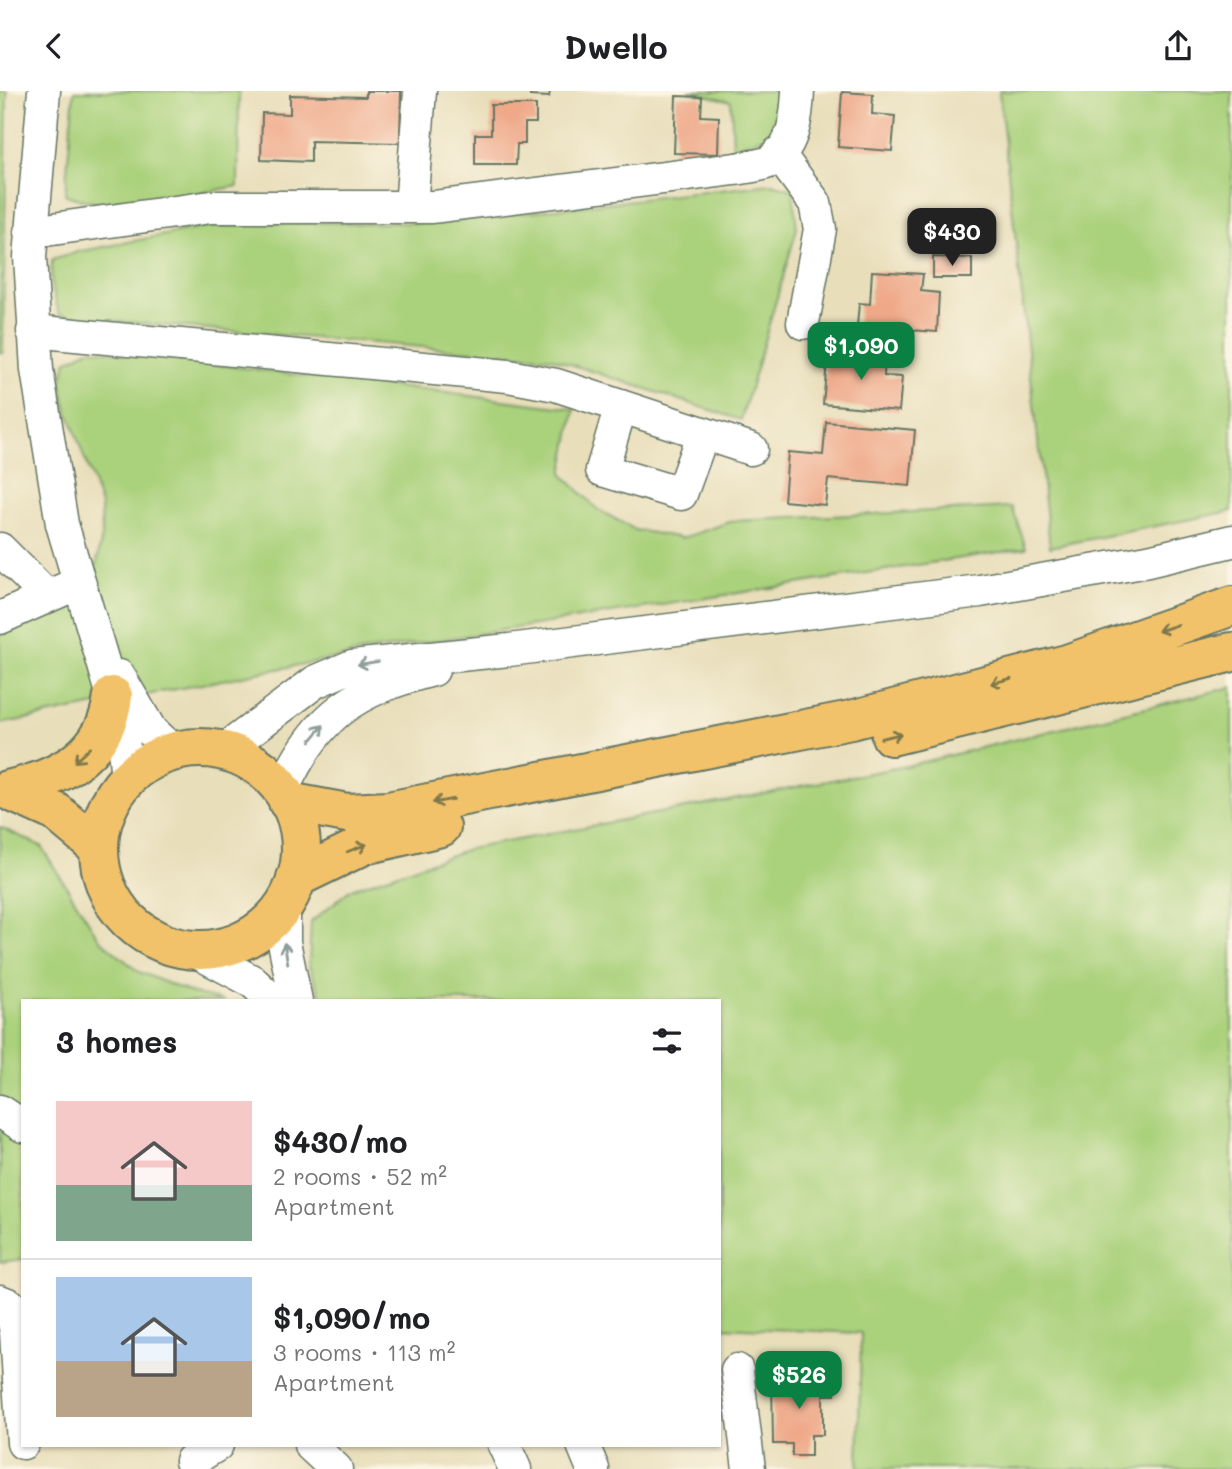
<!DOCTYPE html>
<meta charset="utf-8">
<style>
:root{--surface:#fff;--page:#f2f2f2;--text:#202124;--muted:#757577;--line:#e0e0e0;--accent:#0b8043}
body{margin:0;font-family:Mali,sans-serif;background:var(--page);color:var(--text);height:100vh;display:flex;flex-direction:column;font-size:26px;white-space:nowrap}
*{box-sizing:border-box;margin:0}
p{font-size:23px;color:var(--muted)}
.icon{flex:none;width:38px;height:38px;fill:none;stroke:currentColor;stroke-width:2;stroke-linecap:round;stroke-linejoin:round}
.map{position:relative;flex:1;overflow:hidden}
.panel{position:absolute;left:21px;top:908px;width:700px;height:448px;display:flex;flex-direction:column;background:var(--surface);border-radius:0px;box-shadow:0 2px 5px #0004}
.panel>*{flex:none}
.price{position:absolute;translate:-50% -60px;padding:0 16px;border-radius:14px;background:var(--accent);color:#fff;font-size:23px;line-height:46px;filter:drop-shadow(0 2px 4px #0008)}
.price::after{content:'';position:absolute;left:50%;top:42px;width:21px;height:16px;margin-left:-10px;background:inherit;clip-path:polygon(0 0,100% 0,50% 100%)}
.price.active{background:#222;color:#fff}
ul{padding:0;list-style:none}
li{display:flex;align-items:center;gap:21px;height:175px;padding:0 35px}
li+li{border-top:2px solid var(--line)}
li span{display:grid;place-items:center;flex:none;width:196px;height:140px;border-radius:0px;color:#555}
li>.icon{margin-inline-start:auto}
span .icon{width:84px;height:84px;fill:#fffc;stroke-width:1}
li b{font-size:30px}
h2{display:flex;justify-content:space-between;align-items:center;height:84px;padding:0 35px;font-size:30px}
header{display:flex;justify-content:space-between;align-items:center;height:91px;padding:0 35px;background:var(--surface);font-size:32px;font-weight:800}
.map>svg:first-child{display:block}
.green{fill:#aad17c;stroke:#648758;stroke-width:2}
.building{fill:#efa989}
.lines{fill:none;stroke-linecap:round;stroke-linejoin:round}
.minor-casing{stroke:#657563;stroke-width:35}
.highway-casing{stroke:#657563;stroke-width:42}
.minor{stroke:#fff;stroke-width:32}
.highway{stroke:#f2c26a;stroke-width:38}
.oneway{stroke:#7e794c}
.oneway2{stroke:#8f9e9a}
</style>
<header><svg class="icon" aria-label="back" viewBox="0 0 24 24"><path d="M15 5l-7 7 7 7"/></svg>Dwello<svg class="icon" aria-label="share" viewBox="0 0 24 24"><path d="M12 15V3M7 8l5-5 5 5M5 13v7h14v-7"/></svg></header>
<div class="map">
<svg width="1232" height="1378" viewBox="0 0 1232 1378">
<rect width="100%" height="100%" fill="#fcf5e5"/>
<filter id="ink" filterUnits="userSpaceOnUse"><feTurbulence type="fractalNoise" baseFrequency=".0143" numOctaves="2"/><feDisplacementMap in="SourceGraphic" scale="14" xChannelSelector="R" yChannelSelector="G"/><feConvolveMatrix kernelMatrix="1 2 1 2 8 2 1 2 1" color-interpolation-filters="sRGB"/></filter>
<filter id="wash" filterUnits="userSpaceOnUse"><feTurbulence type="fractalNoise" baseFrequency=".00686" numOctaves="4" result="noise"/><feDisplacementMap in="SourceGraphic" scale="28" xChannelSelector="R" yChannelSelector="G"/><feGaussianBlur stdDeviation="1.57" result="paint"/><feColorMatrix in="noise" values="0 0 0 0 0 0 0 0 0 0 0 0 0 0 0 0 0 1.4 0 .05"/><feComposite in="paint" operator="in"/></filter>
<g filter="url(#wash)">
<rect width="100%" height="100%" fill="#e8deba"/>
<!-- green -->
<path class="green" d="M0,0H7L3,262H0Z
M74,0H239L238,95C189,104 111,125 65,103Z
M688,0H780V12L768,45L733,57L731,10Z
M999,0H1232V420L1050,456Z
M772,93L793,99L797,138L741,329L552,267L78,227L59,222L51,192L52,169L78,161L206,136L271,132H433Z
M90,258L575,318L562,383L597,418L635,439L683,447L733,430L1012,416L1026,457L369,560L0,633V543L73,500L96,476L102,445L101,414L66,316L61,291L66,271Z
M1232,596V1378H858L861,1242L719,1236V910H323L309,875L311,831L351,798L469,758L906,675Z
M0,736L41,755L100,849L139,881L192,902L225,910H23V1168L0,1171Z"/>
<g id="blocks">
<!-- building -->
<path class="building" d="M366,0H401L400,52L311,50V71L261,69L262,22L290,23V4L366,6Z
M530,0H550L549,6L530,5Z
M842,1L873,3L872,23L895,25L892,60L838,56Z
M676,5L702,6L701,25L719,26L718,63L674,62Z
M491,14H536V32H525V53H517L516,74H475V43H491Z
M933,166L972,167V187H933Z
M872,180L923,183L921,200L939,202L937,241L857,235L859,212L870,213Z
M828,260L885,264L884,285L902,286L899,320L823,313Z
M826,331L915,339L910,395L828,388L825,414L784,410L788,361L823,364Z
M772,1287H835V1304H823V1344H811V1365H792V1353H773Z"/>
</g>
</g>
<g filter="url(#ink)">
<use href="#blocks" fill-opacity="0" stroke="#657563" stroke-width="2"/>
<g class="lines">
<defs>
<path id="minor" d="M44,0L30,166L37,279L62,433L113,605L123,647L127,688
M778,62L815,112L820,138L803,232
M411,116L420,0
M31,141L211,116H433L735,78C746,76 760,75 769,71C794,58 797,24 798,0
M33,240L508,285L556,294L751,358
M621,315L602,379L681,403L703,342
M0,458L47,505
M0,527L78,492
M119,585L151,640L174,661
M223,660L315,591L352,575L509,559L980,500L1148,470L1232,450
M282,700C316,624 354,599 433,579
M284,812V851L296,910
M191,858L252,890L273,910
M0,1020L23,1035
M0,1210L10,1214L16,1241L23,1352
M737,1279L749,1378
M310,1354L336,1378
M504,1354L515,1378
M583,1354L593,1378
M191,1370L217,1354"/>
<path id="highway" d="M891,645L1232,561
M99 758a101 101 0 1 1 202 0a101 101 0 1 1-202 0Z
M7,699C59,688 106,664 113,605
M7,699L56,721L99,757
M288,711L347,722L388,720L851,629L1067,573L1232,515
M296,787L364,754L441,736"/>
</defs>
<!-- minor casing -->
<use href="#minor" class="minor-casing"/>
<!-- highway casing -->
<use href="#highway" class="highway-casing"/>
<!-- minor -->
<use href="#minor" class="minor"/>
<!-- highway -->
<use href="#highway" class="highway"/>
</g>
<!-- one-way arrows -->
<defs><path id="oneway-shaft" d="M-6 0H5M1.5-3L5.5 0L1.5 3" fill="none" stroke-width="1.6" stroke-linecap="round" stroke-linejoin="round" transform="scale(1.75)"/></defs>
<g class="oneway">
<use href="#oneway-shaft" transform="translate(1168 537) rotate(161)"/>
<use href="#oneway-shaft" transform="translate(1001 590) rotate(165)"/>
<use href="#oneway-shaft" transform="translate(891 645) rotate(-13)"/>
<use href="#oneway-shaft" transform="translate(82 664) rotate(137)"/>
<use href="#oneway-shaft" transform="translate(443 710) rotate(170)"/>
<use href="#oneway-shaft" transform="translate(357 757) rotate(-21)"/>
</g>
<g class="oneway2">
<use href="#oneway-shaft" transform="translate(368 572) rotate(171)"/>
<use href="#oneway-shaft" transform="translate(317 642) rotate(-50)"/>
<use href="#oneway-shaft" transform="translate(286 862) rotate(-100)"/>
</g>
</g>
</svg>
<b class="price active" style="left:952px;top:177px">$430</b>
<b class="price" style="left:861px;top:291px">$1,090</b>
<b class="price" style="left:799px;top:1320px">$526</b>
<section class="panel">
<h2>3 homes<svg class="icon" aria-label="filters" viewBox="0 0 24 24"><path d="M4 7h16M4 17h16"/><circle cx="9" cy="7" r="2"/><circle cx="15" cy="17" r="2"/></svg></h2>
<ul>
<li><span style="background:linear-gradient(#f6c9c9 60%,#7fa58c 0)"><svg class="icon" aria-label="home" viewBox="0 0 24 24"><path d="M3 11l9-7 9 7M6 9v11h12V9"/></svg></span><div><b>$430/mo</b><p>2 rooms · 52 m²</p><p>Apartment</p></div></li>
<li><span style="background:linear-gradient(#a9c7e8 60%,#b9a48a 0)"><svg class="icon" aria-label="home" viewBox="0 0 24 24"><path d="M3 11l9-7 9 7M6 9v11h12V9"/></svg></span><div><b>$1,090/mo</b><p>3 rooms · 113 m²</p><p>Apartment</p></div></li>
</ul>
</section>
</div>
